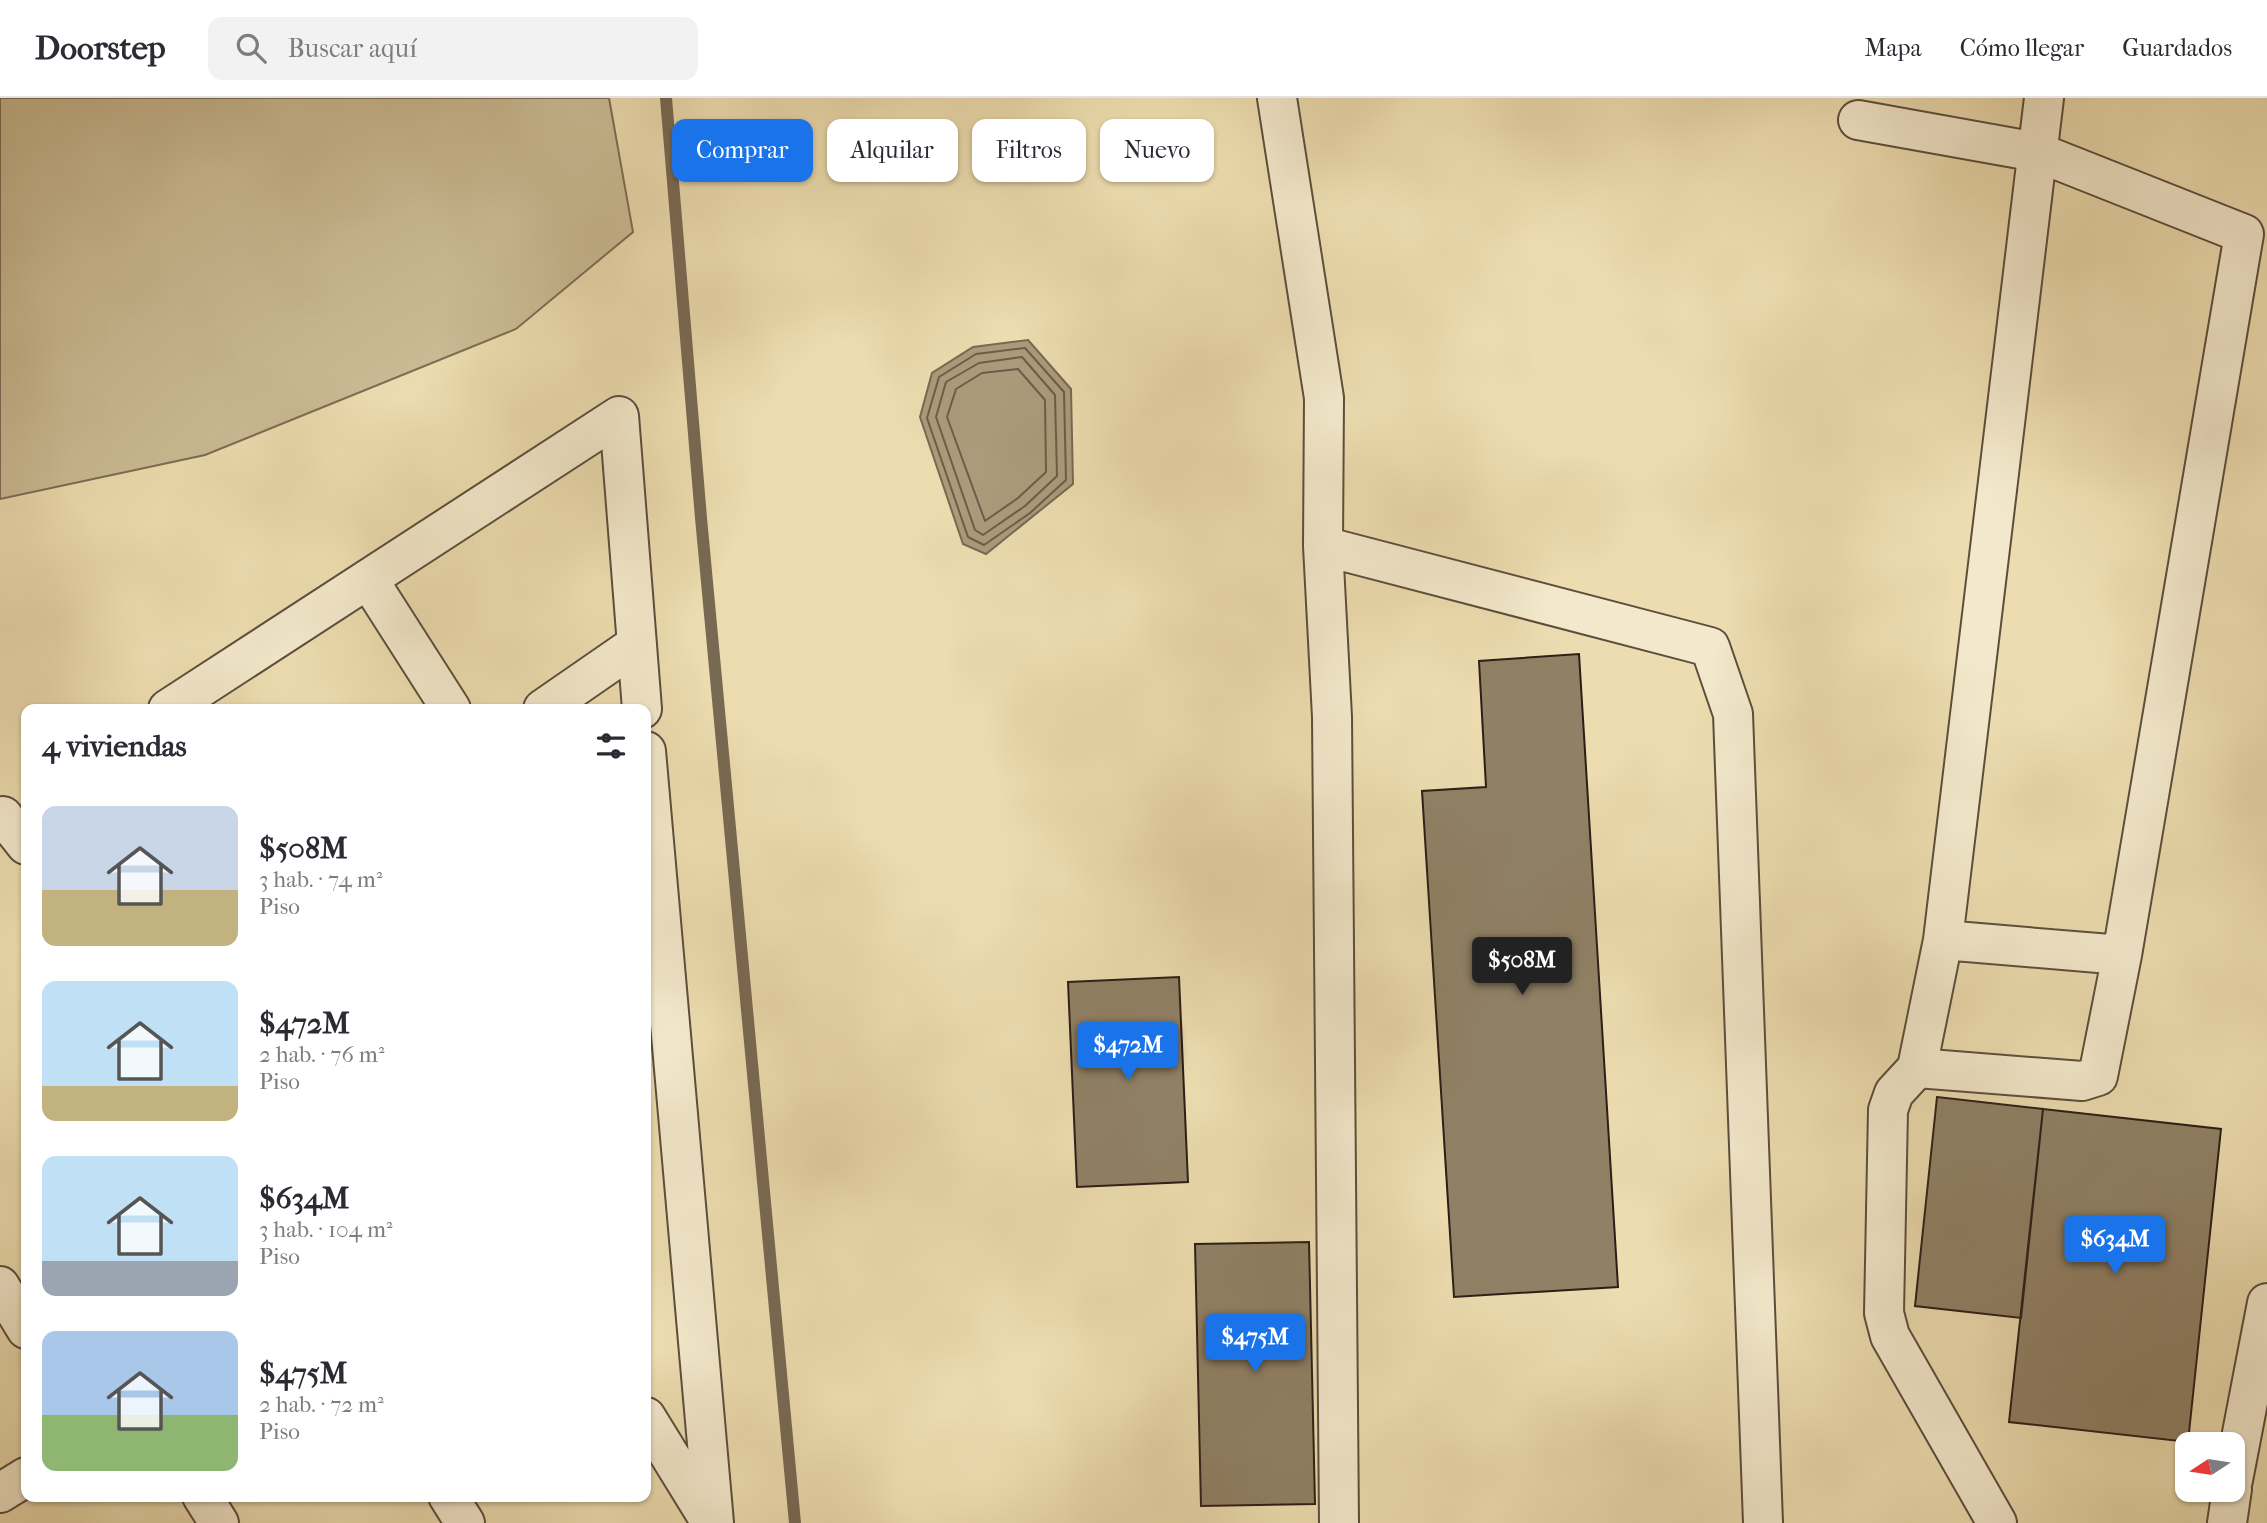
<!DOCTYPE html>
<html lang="es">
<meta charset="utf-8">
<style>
:root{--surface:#fff;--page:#f2f2f3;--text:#2b2b33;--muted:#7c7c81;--line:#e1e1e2;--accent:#1a73e8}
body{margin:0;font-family:"IM FELL French Canon",serif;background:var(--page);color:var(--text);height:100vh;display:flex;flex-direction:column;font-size:26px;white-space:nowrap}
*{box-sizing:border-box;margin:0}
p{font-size:23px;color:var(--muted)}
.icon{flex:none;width:38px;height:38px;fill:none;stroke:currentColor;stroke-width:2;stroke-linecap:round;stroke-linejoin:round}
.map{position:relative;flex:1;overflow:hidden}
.details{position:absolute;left:21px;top:606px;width:630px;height:798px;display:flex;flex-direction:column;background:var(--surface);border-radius:14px;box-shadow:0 2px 5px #0004}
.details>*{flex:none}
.banner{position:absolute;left:672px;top:21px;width:665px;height:63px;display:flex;gap:14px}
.needle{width:46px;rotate:258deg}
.tools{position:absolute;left:2175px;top:1334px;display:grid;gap:14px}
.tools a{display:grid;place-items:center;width:70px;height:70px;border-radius:14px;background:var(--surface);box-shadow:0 2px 5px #0004;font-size:35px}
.price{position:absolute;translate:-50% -60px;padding:0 16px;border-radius:7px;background:var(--accent);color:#fff;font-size:23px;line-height:46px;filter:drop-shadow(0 2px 4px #0008)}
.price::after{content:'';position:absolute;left:50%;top:42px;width:21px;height:16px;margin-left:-10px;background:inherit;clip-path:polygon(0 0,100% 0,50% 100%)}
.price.selected{background:#222;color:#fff}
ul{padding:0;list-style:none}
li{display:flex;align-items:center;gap:21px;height:175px;padding:0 21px}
li span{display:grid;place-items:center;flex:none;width:196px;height:140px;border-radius:14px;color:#555}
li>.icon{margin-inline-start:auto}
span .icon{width:84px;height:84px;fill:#fffc;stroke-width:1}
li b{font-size:30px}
h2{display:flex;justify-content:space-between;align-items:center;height:84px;padding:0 21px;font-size:30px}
.pill{padding:0 24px;border-radius:14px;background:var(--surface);box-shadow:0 2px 5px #0004;font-size:24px;line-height:63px}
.pill.selected{background:var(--accent);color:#fff}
header{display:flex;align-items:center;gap:42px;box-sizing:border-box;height:98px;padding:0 35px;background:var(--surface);border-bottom:2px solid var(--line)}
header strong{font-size:33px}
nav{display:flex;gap:38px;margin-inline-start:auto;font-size:24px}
.search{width:490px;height:63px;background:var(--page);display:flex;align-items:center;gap:18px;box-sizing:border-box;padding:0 24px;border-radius:14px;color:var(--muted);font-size:26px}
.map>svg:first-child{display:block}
.green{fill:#cbbc95;stroke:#7c6d56;stroke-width:2}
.water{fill:#ab9b7b;stroke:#786953;stroke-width:2}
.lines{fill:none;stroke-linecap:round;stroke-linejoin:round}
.shore{stroke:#6c5c49;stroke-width:2}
.stream{stroke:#786953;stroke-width:12}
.building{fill:#908166;stroke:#2c1e17;stroke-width:2}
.minor-casing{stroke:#5c4e3d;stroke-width:42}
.minor{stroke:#f3e8cb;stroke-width:38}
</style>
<header>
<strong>Doorstep</strong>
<div class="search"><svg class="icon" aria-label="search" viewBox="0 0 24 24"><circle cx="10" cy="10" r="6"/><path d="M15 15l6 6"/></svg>Buscar aquí</div>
<nav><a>Mapa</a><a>Cómo llegar</a><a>Guardados</a></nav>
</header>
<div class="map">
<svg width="2267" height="1425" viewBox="0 0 2267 1425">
<rect width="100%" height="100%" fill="#ecdcaf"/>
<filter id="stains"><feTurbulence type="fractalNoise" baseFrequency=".00286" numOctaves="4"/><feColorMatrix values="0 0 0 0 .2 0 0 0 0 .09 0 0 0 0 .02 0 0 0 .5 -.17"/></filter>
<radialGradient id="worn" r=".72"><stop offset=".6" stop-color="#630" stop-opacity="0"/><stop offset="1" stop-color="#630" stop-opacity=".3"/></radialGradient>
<!-- green -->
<path class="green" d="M0,0H609L633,134L516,231L205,357L0,401Z"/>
<!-- water -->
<path class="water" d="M1028,242L1071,291L1073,386L986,456L963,446L920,319L932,275L973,249Z"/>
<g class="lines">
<!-- shore -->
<path class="shore" d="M1025,250L1064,294L1066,382L1030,415L984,447L968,439L927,320L939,279L976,256Z
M1022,259L1055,297L1057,378L1025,408L983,437L975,432L936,319L946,284L979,265Z
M1018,271L1045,302L1046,374L1018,400L985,423L947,319L956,291L982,275Z"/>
<!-- stream -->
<path class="stream" d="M666,0L701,420L795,1425"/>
</g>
<!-- building -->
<path class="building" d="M1579,556L1618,1189L1454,1199L1422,693L1486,689L1479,563Z
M1179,879L1188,1084L1077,1089L1068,884Z
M1937,999L2043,1011L2021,1220L1915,1208Z
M2043,1011L2221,1031L2188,1344L2009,1324Z
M1309,1144L1315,1406L1201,1408L1195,1146Z"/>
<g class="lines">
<defs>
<path id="minor" d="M1277,0L1324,300L1323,448L1332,619L1339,1425
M1858,22L2037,54L2244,136L2122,857L2098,978L2082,983L1917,970
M1323,448L1710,549L1733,616L1763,1425
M368,481L451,611
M168,611L619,318L642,611
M543,611L637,546
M646,653L714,1425
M3,718L26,747
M1943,842L2122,857
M0,1188L26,1231
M646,1319L710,1423
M2233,1382L2267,1205
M0,1395L26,1379
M202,1398L219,1425
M448,1398L465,1425
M1997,1425L1890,1238L1884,1215L1888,1012L1894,995L1917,970L1943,842L2044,0
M2227,1425L2232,1391"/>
</defs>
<!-- minor casing -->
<use href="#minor" class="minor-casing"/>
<!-- minor -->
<use href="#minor" class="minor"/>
</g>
<rect width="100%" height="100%" filter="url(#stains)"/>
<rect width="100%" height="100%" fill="url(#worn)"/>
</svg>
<div class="tools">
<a><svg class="needle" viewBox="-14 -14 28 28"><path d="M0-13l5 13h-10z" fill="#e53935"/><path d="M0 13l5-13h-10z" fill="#7c7c81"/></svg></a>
</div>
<b class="price selected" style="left:1522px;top:899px">$508M</b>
<b class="price" style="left:1128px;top:984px">$472M</b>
<b class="price" style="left:2115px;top:1178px">$634M</b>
<b class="price" style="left:1255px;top:1276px">$475M</b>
<div class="banner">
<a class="pill selected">Comprar</a>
<a class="pill">Alquilar</a>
<a class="pill">Filtros</a>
<a class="pill">Nuevo</a>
</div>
<section class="details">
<h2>4 viviendas<svg class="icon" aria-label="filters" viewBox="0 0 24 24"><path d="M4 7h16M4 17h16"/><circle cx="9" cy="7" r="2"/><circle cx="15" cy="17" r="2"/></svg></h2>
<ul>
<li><span style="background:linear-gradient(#c9d6e8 60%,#c2b280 0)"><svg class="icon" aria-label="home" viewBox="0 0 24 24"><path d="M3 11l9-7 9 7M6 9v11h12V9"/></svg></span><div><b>$508M</b><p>3 hab. · 74 m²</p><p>Piso</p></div></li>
<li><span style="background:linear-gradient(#bfe0f5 75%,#c2b280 0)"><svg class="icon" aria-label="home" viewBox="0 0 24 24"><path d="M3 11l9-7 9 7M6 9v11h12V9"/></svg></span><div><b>$472M</b><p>2 hab. · 76 m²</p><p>Piso</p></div></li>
<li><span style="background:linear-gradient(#bfe0f5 75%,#9aa5b1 0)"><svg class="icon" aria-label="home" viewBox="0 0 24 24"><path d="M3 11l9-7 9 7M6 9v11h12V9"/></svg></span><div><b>$634M</b><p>3 hab. · 104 m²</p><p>Piso</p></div></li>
<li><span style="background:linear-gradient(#a9c7e8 60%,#8fb573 0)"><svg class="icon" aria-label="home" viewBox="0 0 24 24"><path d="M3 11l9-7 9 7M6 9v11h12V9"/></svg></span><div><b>$475M</b><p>2 hab. · 72 m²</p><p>Piso</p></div></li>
</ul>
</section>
</div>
